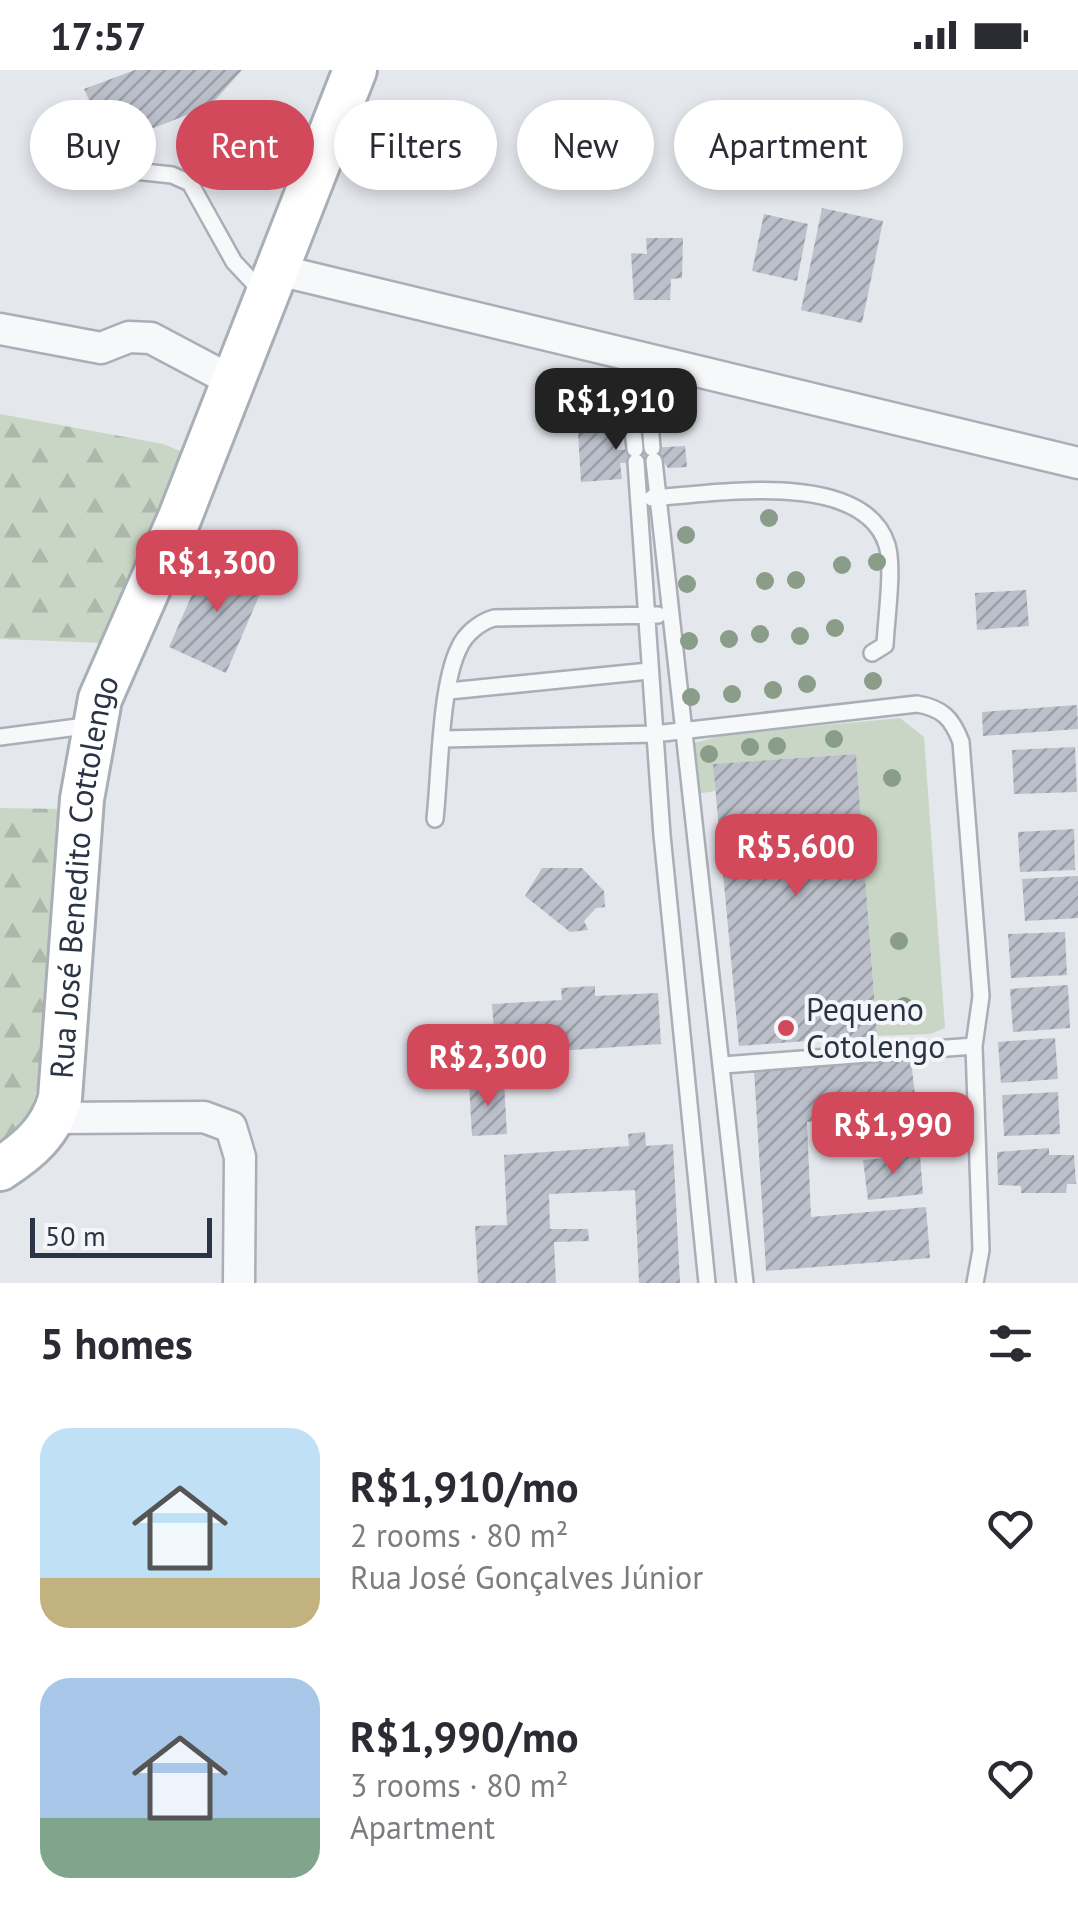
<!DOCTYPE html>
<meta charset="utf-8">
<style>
:root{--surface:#fff;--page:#f7f7f7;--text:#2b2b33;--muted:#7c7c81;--accent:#d1495b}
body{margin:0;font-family:"PT Sans",sans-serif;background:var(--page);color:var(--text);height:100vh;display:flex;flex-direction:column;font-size:38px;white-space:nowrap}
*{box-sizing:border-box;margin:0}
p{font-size:32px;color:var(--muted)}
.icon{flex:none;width:55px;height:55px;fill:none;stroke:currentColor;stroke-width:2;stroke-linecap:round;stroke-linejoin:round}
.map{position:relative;height:1213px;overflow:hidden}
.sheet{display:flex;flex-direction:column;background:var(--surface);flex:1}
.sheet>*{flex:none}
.top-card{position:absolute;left:30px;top:30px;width:1020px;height:90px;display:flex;gap:20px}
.scale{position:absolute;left:30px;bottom:25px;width:182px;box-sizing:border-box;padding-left:10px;border:5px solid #2b3445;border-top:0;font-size:28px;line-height:35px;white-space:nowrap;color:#2b3445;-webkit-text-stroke:8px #f4f6f9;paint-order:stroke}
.price{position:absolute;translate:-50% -85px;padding:0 22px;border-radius:20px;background:var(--accent);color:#fff;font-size:32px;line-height:65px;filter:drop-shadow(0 2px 5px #0008)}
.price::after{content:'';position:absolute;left:50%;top:60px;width:30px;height:22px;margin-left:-15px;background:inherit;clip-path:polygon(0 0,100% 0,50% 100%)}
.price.current{background:#222;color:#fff}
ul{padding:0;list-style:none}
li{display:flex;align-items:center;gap:30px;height:250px;padding:0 40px}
li span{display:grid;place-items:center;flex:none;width:280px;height:200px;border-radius:30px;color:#555}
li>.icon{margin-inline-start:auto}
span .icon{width:120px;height:120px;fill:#fffc;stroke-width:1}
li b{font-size:42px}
h2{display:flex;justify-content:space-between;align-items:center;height:120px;padding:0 40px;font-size:42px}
.pill{padding:0 35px;border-radius:45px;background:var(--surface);box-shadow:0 5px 15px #0003;font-size:35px;line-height:90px}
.pill.current{background:var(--accent);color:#fff}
.status{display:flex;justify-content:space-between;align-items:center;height:70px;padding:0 50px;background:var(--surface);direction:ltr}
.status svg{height:28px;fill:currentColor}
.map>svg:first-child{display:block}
.grass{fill:#c9d6c5}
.forest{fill:url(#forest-firs)}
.building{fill:url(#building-hatch)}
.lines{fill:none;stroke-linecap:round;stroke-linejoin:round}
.service-casing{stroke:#a9aeb7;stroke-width:20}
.minor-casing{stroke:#a9aeb7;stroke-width:35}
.secondary-casing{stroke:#a9aeb7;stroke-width:48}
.service{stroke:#f7f8fa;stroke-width:15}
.minor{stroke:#f7f8fa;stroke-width:30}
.secondary{stroke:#fff;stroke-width:42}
.tree{fill:#899d89}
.poi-dot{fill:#d1495b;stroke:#f4f6f9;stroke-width:4}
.labels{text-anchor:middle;stroke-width:8;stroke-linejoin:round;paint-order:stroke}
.street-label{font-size:32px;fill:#2b3445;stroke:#f4f6f9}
.poi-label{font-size:32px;fill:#2b3445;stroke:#f4f6f9;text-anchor:start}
</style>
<div class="status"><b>17:57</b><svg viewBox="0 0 49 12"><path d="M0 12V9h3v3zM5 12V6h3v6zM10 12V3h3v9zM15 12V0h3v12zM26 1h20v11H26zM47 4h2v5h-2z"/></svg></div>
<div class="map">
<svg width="1078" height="1213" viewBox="0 0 1078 1213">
<defs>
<pattern id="forest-firs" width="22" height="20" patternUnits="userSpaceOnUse" patternTransform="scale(2.5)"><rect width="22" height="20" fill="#c9d6c5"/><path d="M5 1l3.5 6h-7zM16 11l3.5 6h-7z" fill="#adb8ab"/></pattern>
<pattern id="building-hatch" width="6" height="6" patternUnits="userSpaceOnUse" patternTransform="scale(2.5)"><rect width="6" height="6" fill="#bbc0ca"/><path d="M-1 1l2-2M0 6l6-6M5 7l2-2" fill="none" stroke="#989da6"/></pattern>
</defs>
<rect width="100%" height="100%" fill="#e4e7ec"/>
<!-- grass -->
<path class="grass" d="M900,648L924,667L945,958L930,964L877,966L856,684L714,694L715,721L696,724L691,674L724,665Z"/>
<!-- forest -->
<path class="forest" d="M0,344L163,374L185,383L105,573L0,569Z
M0,738L61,739L44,998L29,1044L0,1074Z"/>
<!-- building -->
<path class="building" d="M135,0H242L210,36L110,75L84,19Z
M822,138L883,151L862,253L801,240Z
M764,144L808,154L797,211L752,201Z
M646,168H683L682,208L671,209L670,230H634L631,183L647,184Z
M599,345L616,380L685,376L687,397L668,398L663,391L620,393L622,409L581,412L577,346Z
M209,486L265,512L226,603L169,577Z
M1026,520L1029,556L977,560L975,523Z
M1077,635L1078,659L983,666L982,642Z
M1075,677L1077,722L1014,724L1012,680Z
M856,684L877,966L739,976L713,694Z
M1074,759L1075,800L1020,802L1018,762Z
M542,798H582L604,821L605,837L596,838L584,851L588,860L570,862L525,826Z
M1078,806V848L1025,851L1022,809Z
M1065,862L1067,905L1011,908L1008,864Z
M1068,915L1070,958L1013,962L1010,919Z
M595,916V926L658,923L661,974L496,985L492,934L562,930L561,918Z
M1055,968L1058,1009L1001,1013L998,972Z
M911,990L917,1043L807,1052L811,1147L926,1137L930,1188L766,1201L754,1000Z
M469,1013H504L507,1064L472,1066Z
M1058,1022L1060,1064L1004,1066L1002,1025Z
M920,1047L921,1076L860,1080L858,1051Z
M645,1062L646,1076L673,1074L680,1213H639L635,1120L549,1124L550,1159H588L589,1171L554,1172L556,1213H478L475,1156L507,1155L504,1085L629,1076L628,1064Z
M1049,1078V1085H1074L1076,1114H1067L1066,1123H1021V1116L998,1115L997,1082Z
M920,1085L923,1124L868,1130L863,1090Z"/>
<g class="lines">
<defs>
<path id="service" d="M97,97L172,105L190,113L234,192L264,224
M625,284L635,379
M645,289L652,378
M654,391L745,1213
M636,392L662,765L707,1213
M652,428C712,424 863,398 887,475C894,498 886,550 885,575L872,583
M449,621L649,601
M0,667L93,655
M443,669L654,664L917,634C942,638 952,648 961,672L981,926L974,976L981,1180L975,1213
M435,749C440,704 440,616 459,578C465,564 480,552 494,548L658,545
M723,995L974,976"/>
<path id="minor" d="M278,200L1078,393
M0,259L101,278L129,267L151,268L234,312
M54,1048L204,1047L231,1057L240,1087L239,1213"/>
<g id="secondary">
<path id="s1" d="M0,1099C28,1081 51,1062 60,1028L82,729L100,629L180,447L355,0"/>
</g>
</defs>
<!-- service casing -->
<use href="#service" class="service-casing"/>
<!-- minor casing -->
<use href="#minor" class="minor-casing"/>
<!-- secondary casing -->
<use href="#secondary" class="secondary-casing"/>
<!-- service -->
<use href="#service" class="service"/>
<!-- minor -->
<use href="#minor" class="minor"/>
<!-- secondary -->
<use href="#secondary" class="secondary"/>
</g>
<!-- trees -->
<g class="tree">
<circle cx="769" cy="448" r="9"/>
<circle cx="686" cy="465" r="9"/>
<circle cx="877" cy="492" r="9"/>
<circle cx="842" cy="495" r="9"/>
<circle cx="796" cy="510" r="9"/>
<circle cx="765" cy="511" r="9"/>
<circle cx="687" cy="514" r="9"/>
<circle cx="835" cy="558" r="9"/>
<circle cx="760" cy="564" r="9"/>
<circle cx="800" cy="566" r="9"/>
<circle cx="729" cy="569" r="9"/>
<circle cx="689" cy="571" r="9"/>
<circle cx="873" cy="611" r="9"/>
<circle cx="807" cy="614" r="9"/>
<circle cx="773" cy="620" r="9"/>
<circle cx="732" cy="624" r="9"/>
<circle cx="691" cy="627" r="9"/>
<circle cx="834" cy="669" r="9"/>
<circle cx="777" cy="676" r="9"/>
<circle cx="750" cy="677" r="9"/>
<circle cx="709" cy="684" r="9"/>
<circle cx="892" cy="708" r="9"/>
<circle cx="899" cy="871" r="9"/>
<circle cx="904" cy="936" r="9"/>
</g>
<!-- markers -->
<circle class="poi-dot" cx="786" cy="958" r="10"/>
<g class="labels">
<!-- street labels -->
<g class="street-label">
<text dy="11" stroke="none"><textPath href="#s1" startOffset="318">Rua José Benedito Cottolengo</textPath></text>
</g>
<!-- poi labels -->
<g class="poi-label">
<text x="806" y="951">Pequeno<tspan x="806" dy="37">Cotolengo</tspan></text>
</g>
</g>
</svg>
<div class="scale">50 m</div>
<b class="price current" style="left:616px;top:383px">R$1,910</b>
<b class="price" style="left:217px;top:545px">R$1,300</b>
<b class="price" style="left:796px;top:829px">R$5,600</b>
<b class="price" style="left:488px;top:1039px">R$2,300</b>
<b class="price" style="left:893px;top:1107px">R$1,990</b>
<div class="top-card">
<a class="pill">Buy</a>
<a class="pill current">Rent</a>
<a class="pill">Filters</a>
<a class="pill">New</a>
<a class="pill">Apartment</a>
</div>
</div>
<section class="sheet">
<h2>5 homes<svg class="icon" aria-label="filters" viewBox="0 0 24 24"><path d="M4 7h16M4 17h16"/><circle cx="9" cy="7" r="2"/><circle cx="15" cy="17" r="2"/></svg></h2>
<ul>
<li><span style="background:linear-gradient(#bfe0f5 75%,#c2b280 0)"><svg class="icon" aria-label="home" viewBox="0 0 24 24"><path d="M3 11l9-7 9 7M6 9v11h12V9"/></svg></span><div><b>R$1,910/mo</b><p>2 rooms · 80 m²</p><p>Rua José Gonçalves Júnior</p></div><svg class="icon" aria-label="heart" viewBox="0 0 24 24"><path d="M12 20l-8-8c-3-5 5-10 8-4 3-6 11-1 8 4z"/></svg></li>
<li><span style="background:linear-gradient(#a9c7e8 70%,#7fa58c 0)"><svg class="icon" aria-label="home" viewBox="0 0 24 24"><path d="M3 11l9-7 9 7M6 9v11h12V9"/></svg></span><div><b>R$1,990/mo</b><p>3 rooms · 80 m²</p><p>Apartment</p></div><svg class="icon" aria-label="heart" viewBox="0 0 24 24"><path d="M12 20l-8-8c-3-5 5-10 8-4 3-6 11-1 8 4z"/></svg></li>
</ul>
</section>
